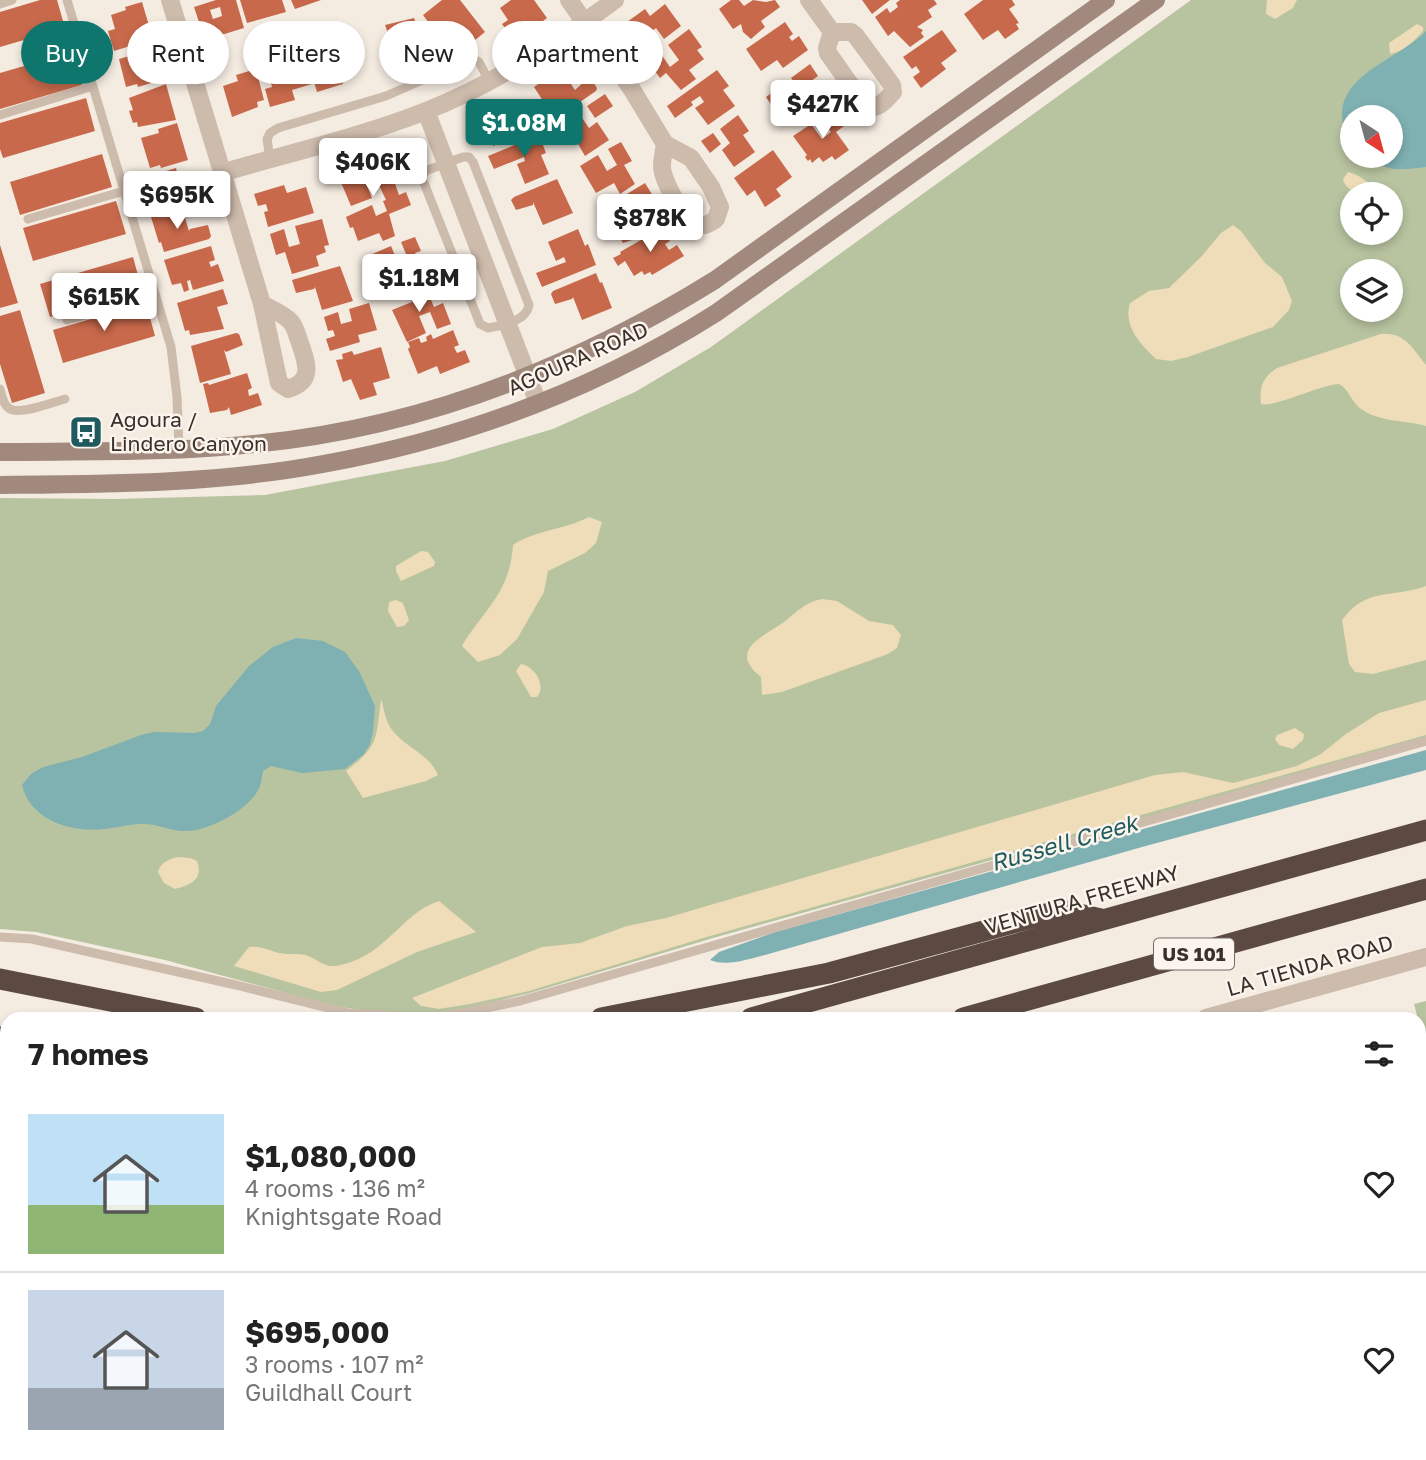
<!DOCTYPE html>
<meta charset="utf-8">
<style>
:root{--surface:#fff;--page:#f6f6f6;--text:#222;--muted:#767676;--line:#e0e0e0;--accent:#0f766e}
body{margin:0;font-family:"Golos Text",sans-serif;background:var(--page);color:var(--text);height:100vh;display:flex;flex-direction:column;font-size:26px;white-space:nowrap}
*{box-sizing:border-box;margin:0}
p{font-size:23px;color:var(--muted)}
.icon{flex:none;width:38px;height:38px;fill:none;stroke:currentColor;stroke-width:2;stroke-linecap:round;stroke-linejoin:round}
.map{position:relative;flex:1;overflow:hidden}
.drawer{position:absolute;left:0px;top:1012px;width:1426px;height:450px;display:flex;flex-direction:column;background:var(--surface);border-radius:21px 21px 0 0;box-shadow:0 4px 10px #0003}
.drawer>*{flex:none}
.hud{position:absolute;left:21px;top:21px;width:700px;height:63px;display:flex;gap:14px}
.needle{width:46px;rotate:144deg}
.controls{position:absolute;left:1340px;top:105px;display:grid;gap:14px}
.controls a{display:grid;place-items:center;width:63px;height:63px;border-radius:50%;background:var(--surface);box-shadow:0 4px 10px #0003;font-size:35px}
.price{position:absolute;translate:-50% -60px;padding:0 16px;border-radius:7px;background:#fff;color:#222;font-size:23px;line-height:46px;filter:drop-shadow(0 2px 4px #0008)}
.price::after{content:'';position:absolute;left:50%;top:42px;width:21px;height:16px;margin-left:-10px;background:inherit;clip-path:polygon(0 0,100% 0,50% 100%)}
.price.selected{background:var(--accent);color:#fff}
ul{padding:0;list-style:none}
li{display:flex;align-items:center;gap:21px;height:175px;padding:0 28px}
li+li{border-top:2px solid var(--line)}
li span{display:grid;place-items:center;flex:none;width:196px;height:140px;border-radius:0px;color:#555}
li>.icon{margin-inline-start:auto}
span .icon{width:84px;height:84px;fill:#fffc;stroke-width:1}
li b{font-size:30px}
h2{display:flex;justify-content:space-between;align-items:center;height:84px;padding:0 28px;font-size:30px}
.pill{padding:0 24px;border-radius:32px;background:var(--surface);box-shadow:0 4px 10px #0003;font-size:24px;line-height:63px}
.pill.selected{background:var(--accent);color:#fff}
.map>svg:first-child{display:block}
.green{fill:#b8c4a0;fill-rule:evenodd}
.sand{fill:#efdcb8}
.water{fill:#7fb0b2}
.building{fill:#c8694b;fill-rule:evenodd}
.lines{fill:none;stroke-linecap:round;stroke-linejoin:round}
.service{stroke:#cdbbac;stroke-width:9}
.minor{stroke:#cdbbac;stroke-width:18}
.tertiary{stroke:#cdbbac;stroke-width:18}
.secondary{stroke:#a18a7d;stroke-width:18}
.motorway{stroke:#5c4a42;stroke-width:21}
.labels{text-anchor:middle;stroke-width:5;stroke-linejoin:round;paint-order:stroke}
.shield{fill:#fbf5ee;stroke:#756b66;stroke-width:2}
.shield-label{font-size:19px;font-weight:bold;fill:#3b302b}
.street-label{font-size:21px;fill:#3b302b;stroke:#fbf5ee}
.poi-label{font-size:21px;fill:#3b302b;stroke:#fbf5ee;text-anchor:start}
.water-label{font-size:23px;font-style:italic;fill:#1f5a5e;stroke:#fbf5ee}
</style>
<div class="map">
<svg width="1426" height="1460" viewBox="0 0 1426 1460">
<rect width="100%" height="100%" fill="#f4ebe1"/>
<!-- green -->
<path class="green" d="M1191,0H1426V739L713,938L530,993L475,1007L421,1015L387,1014L334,1006L165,960L36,932L0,929V498L115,499L265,495L445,461L553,429L635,392L711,347ZM1353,117H1391V156H1353ZM1353,194H1391V233H1353ZM1353,271H1391V310H1353Z
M1426,1001V1049L1414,1004Z
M1426,1064V1128C1419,1102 1418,1091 1426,1064Z
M555,1454H652L653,1460H552Z"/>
<!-- sand -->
<path class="sand" d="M1267,0H1297L1293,8L1275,19L1266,14Z
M1417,24L1423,27V31C1414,41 1403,52 1390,54L1389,43Z
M1348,172C1357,174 1369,181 1374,190L1373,194C1361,194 1346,192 1343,179Z
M1233,225L1241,231L1265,263L1282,277L1292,301L1289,310L1273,327L1188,357L1171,361L1156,359C1140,344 1123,326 1130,303L1149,291L1169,288L1201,257L1221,233Z
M1381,334C1405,332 1412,348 1426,365V426C1405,420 1379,422 1361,409C1351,402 1349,389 1339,384C1319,385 1274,408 1261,404C1259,387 1263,377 1277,368Z
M589,517L602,522L596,543L585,553L548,571L544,592L517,639L500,655L478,662L462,646C485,608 510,593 513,545C535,530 564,530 589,517Z
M421,551L428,552L435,562L434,566L401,581L396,571V566Z
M1426,586V660L1373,674L1355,672L1349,664L1342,620C1368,586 1390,599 1426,586Z
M822,599L837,601L869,621L893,625L901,635L897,648L888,654L782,692L762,695L761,677C727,650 763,637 784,622C797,612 805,602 822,599Z
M396,600L403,603L409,620L404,626L397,627L388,611L389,602Z
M521,664C534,666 547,685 537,697H531L516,671Z
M381,699C384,708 385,719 390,727C403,747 429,753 438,775L426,781L363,798L346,771C379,746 376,739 381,699Z
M1426,700V735L710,936L529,991L470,1004L439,1009L421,1006L412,998L542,947L580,943L627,926L666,918L1155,775L1183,772L1233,783L1297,766L1321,754L1346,734L1379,713Z
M1295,728L1304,734L1303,740L1293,749L1279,745L1275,739L1277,735Z
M178,857L190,858L197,861C204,879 191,885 175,889L164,883L158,872C160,863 169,859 178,857Z
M439,901L476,932L417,952L337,990L321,992L234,966L249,947C263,946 266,950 279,953C288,955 298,953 306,955C320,960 323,969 341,965C388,954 400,914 439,901Z"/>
<!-- water -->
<path class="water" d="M1426,31V167C1400,170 1388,173 1366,156H1391V117H1353V143C1345,135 1342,124 1342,113C1344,72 1401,58 1426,31Z
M296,638L323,641L345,652L359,671L375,706L373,732L370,744L364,754L345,769L302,773L271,766L263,771C262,778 261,786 257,792C245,812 207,832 184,831C170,831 156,823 141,824C128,824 117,828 104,829C71,833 30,820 22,785L31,774L43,767L82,757L141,735L154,732L194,733L203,731L210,724L216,706L249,666L273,647Z
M1426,750V770L1142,847L765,955C747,959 728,967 710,960L719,952L775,932Z"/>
<!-- building -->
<path class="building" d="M40,0H57L65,28L0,47V12Z
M216,0H236L244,28L205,40L194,7ZM220,7L222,16L213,19L210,10Z
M240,0H282L286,12L247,23Z
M291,0H321L295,9Z
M442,0H460L485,32L469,45L458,29L442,41L423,15Z
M511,0H534L547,18L515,42L502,24L508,20L500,8Z
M731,0H739L744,6L753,0L766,2L775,0L780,7L761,21L765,27L751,39L743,32L741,24L733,29L719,9Z
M862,0H890L872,14Z
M900,0H934L937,4L928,10L932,17L917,27L923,30L921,33L924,37L910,47L894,31L888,36L875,17L887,8L890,13L898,7L896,3Z
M983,0H1012L1015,5L1009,9L1019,23L1016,24L1019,29L1005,39L998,30L983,40L964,14Z
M142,2L153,39L114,51L108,31L115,29L111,15L126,10L125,7Z
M665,4L681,26L664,39L656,28L647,35L655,45L643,54L634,42L639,38L635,32L627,38L620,27L645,9L650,16Z
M414,18L416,23L422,22L425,31L419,32L420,35L427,33L433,51L394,64L386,38L389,36L385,25Z
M785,22L793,34L789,37L792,41L799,36L808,50L783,68L777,60L761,71L746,49Z
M689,29L702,47L697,50L704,59L689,70L696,79L681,90L666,73L660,78L647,60L659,51L670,67L679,60L668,45Z
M942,30L957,51L941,63L946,69L921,88L913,77L920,72L916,66L912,69L903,57Z
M346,35L358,70L347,73L346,69L339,72L343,84L317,92L311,72L316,71L312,50L333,44L331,39Z
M153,42L164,79L138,87L137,84L126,87L119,59L136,54L134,48Z
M72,52L82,85L0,109V73Z
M301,53L312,84L292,90L295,100L270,107L265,89L272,87L265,62Z
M810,64L818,76L800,89L791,78Z
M256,69L264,100L257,102L258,107L232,117L223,86L238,81L236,75Z
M561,69L575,90L587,79H591L597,88L596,91L554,120L549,112L552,110L551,108L549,110L534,87Z
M717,70L729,86L723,90L735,106L708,125L695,108L704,102L700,96L691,102L693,105L675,118L667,106Z
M166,84L176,120L138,127L137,122L133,123L129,111L133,110L129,98Z
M784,84L794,98L802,93L814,110L793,125L780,108L776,112L766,97Z
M605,94L613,106L595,118L587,106Z
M86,98L95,131L3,158L0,149V123Z
M506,103L509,110L527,103L537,128L493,146L488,132L492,130L490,124L482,127L476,113Z
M831,108L844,126L836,132L849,150L835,160L832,156L823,162L819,157L812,163L810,159L808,161L805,157L807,155L793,136L811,124L822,139L831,132L820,117Z
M578,112L589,128L597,122L609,140L585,156L574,137L570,140L560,124Z
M738,115L749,131L743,135L755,152L734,167L722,150L730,143L720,129Z
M177,123L188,160L161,168L160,165L150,168L141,138L159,133L158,129Z
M713,133L721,144L710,153L701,141Z
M539,135L546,153L541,155L549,174L525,184L517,164L525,161L524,157L494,169L488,156Z
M621,142L632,161L624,165L635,184L620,194L614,183L596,193L580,166L598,155L607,171L617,165L608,149Z
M773,150L792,177L776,189L781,196L765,207L755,190L747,196L734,178Z
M384,152L399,195L406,192L411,205L389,214L395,236L383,241L379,233L358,241L353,227L350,228L346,217L372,205L376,216L387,211L383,201L386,200L377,181L367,186L372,198L351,206L340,180L358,173L355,164Z
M102,154L112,187L20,215L10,182Z
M176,168L178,177L182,176L183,180L194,177L200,196L150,210L143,178Z
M557,179L573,213L543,225L533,202V205L516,210L511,200L514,197Z
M645,183L653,196L624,213L627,217L636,212L646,230L633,237L635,239L623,243L612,225L607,228L597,212Z
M284,185L287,193L306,187L314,213L268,227L264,212L268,211L266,204L258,206L254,194Z
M116,201L126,234L33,261L23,228Z
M182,208L189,231L190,229L208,225L211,236L209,239L164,252L161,242L159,243L151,217Z
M322,219L329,245L324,246L326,252L316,256L319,266L292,274L285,252L276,255L270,234L284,229L289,247L300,244L295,226Z
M662,228L670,241L665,244L669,250L677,245L684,256L652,275L650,272L644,275L642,271L634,276L625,261L618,266L613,258L621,254L620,252Z
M578,229L585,246L588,244L596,265L542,287L536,273L566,262L564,257L556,261L548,242Z
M415,237L421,251L415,253L417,257L425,255L431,270L402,282L399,273L380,280L370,255L391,246L396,258L406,254L401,242Z
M0,245L18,303L0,308Z
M211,246L215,260L209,262L211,267L218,264L224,281L193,290L190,280L187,281L189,290L184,292L181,283L172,285L164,260Z
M133,257L142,290L50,317L40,284Z
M340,266L353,301L322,310L315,287L314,289L296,293L292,280Z
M596,273L600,283L602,282L612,308L582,320L573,297L572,299L555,304L551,294L553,291Z
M425,286L434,307L443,303L451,324L437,329L430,312L419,316L426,333L407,342L392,310L412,302L408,293Z
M223,289L228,304L217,307L224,329L190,335L189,330L185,331L177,303Z
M146,303L155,336L63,363L53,330Z
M369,303L377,330L358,335L360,342L330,351L326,339L335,336L333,330L328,331L324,317L338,312L341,324L352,321L349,309Z
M20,310L45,393L12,403L0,364V316Z
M453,330L459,345L454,347L457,353L465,350L470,362L440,374L437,366L418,374L408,349L410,347L408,342L419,338L421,343L427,341L426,337L431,334L433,339Z
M236,333L239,334L243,345L226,352L224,350L231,374L200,383L191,346Z
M381,347L390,378L373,383L377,395L360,400L351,379L343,382L336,360L343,359L342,354L352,351L354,355Z
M247,373L252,388L248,390L249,396L258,393L262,405L231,415L229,407L227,410L210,413L203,384L208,383L209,385Z
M1426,1257V1460H1397L1395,1454H1419V1258Z
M169,1454H226L231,1457L229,1460H165Z
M301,1454H555L552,1460H311Z
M986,1454H1238L1240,1460H978L987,1457Z"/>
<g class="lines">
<!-- service -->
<path class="service" d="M67,0L171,347L177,397L179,450
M0,4L12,0
M0,115L93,86
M463,157H469L473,162L529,305C526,322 502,325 488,328L480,324L422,178L425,171Z
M270,159L267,139L270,133L278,128L386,96L468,60L473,59L479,62L489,81
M28,219L124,191
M67,320L156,296
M0,389C2,396 3,405 10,409C21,415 53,402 65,399
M0,937L32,939L236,985L348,1013L425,1018L458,1014L520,1001L1426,741
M1419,1210L1426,1208
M257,1454L265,1460
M922,1454L924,1460
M89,1460L92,1454
M136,1460L138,1454
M696,1460L718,1454"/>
<!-- minor -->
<path class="minor" d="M170,0L262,304L279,383L288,389C314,381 307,364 300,343C297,336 296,328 291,322C284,314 271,309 262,304
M569,0L631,88L665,144L691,158L711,187L720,207L716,219C710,223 703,228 695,224C683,219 662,179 662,166C662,159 664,151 665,144
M809,0L832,32
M832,32H851L856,36L892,85L893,92C886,100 878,110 866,107L828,53L827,48Z
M426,111L538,403
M221,173C289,153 360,137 426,111C495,84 556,43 615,0"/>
<!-- tertiary -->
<path class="tertiary" d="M1206,1018L1426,957
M675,1454L676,1460"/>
<!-- secondary -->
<path class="secondary" d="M0,452C85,451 170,453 254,444C419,428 575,367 715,280L1106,0
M0,485C107,484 217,484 323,464C462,439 596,389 716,313L1156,0"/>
<!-- motorway -->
<path class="motorway" d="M0,979L196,1018
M601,1018L829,973L1061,910L1101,919
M751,1018L1426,830
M963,1018L1426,889
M0,1037L7,1046
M0,1180L7,1173
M0,1230L7,1228
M0,1287L7,1285
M44,1460L47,1454"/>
</g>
<!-- icons -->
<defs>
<symbol id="bus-square" viewBox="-11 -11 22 22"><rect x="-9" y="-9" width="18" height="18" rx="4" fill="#1f5a5e" stroke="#fbf5ee"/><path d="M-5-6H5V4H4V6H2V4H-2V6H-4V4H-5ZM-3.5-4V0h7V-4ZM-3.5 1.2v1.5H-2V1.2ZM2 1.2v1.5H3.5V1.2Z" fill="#fff"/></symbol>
</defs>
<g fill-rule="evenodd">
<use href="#bus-square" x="67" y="413" width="38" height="38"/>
</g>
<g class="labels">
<!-- shield labels -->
<rect class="shield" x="1154" y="938.5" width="80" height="31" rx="5"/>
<g class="shield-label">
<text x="1194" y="961">US 101</text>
</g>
<!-- street labels -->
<g class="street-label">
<text transform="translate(578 359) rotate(-24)" y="7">AGOURA ROAD</text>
<text transform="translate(1082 900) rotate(-16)" y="7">VENTURA FREEWAY</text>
<text transform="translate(1310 966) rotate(-16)" y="7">LA TIENDA ROAD</text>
</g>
<!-- poi labels -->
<g class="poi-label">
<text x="110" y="427">Agoura /<tspan x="110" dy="24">Lindero Canyon</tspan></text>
</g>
<!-- water labels -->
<g class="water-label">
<text transform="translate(1064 843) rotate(-16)" y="8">Russell Creek</text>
</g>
</g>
</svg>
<div class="controls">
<a><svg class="needle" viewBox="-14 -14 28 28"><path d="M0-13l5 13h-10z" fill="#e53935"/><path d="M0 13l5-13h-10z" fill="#767676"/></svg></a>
<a><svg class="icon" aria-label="locate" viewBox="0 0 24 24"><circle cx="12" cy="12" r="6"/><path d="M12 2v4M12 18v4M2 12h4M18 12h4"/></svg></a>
<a><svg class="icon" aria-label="layers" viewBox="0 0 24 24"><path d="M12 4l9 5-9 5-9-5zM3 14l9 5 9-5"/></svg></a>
</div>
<b class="price" style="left:823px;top:140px">$427K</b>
<b class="price selected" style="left:524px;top:159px">$1.08M</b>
<b class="price" style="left:373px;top:198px">$406K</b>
<b class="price" style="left:177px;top:231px">$695K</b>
<b class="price" style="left:650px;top:254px">$878K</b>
<b class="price" style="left:419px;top:314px">$1.18M</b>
<b class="price" style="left:104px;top:333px">$615K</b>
<div class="hud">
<a class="pill selected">Buy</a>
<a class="pill">Rent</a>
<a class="pill">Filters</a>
<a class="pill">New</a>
<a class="pill">Apartment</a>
</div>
<section class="drawer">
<h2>7 homes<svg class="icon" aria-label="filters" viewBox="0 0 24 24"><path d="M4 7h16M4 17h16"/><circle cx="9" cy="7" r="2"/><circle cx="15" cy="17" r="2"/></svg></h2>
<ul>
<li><span style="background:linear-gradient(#bfe0f5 65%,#8fb573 0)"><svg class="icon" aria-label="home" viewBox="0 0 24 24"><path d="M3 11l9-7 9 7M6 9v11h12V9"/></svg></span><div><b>$1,080,000</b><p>4 rooms · 136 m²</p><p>Knightsgate Road</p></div><svg class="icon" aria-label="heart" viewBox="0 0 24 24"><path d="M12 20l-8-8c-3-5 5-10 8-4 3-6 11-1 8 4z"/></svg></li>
<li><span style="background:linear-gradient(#c9d6e8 70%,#9aa5b1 0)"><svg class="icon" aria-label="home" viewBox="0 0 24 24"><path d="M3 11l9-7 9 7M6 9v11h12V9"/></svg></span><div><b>$695,000</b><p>3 rooms · 107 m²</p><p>Guildhall Court</p></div><svg class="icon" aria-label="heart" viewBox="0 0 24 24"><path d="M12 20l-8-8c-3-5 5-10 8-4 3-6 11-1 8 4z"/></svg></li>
</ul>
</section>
</div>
